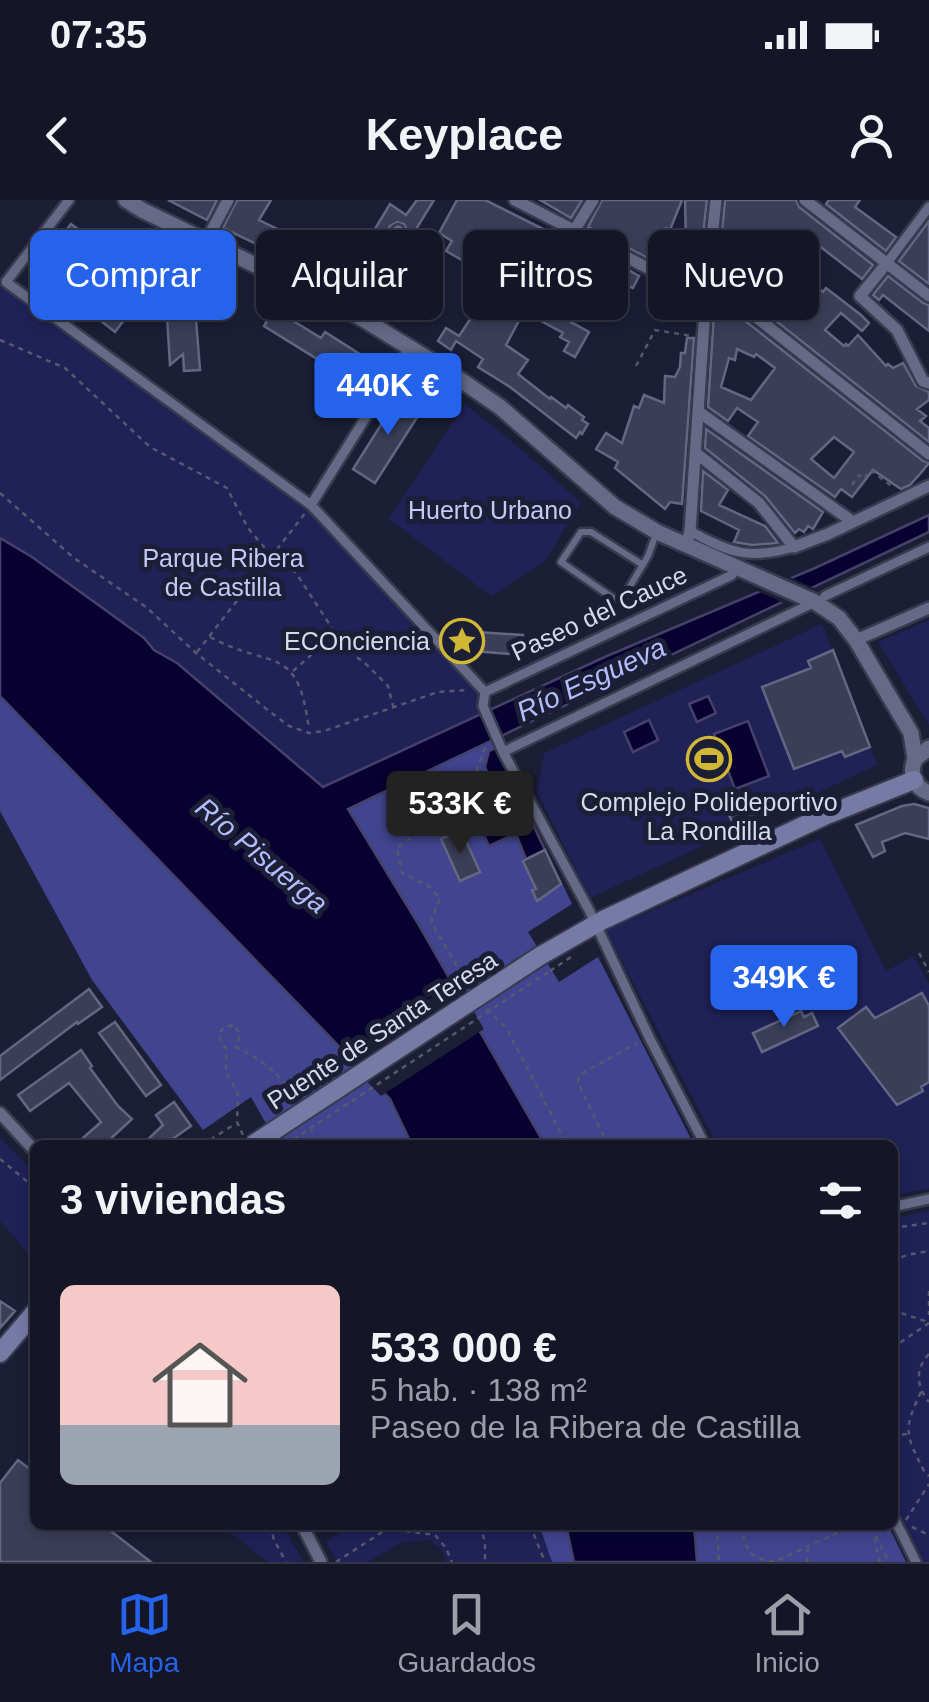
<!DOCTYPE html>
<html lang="es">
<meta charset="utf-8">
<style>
:root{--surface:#141628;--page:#212334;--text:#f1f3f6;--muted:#9d9fa8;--line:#333545;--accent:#2563eb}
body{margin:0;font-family:Arial,sans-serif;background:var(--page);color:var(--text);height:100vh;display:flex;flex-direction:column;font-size:38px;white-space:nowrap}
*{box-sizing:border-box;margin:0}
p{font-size:32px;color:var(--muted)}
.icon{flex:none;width:55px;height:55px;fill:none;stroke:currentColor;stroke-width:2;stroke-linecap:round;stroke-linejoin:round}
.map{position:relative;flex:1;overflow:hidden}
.sheet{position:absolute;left:30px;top:940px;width:868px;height:390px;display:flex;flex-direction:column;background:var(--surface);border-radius:15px;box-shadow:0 5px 15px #0003,0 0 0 2px var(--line)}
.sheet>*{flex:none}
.hud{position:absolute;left:30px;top:30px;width:870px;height:90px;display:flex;gap:20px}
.price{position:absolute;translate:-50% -85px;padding:0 22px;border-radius:10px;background:var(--accent);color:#fff;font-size:32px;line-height:65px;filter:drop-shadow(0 2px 5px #0008)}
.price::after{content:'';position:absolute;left:50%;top:60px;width:30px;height:22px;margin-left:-15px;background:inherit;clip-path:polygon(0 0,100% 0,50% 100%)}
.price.current{background:#222;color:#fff}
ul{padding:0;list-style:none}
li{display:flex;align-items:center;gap:30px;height:250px;padding:0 30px}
li span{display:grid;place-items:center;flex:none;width:280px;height:200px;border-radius:15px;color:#555}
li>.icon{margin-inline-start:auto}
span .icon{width:120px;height:120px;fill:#fffc;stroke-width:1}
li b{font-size:42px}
h2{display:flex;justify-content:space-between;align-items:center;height:120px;padding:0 30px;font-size:42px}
.chip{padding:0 35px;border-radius:15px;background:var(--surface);box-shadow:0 5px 15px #0003,0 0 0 2px var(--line);font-size:35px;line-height:90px}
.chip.current{background:var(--accent);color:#fff}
.status{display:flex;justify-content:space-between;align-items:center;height:70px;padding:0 50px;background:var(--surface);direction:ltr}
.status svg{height:28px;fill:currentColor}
header{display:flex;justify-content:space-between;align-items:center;height:130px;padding:0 30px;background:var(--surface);font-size:45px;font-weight:700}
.tab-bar{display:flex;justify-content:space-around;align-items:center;height:140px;border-top:2px solid var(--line);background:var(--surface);font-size:28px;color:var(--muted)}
.tab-bar a{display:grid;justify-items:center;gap:5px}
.tab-bar .current{color:var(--accent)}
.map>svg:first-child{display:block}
.green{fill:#202157}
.forest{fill:#414590}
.water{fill:#070031;stroke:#454168;stroke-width:2.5}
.pier{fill:#1b1e35}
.building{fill:#3a3e57;stroke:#636783;stroke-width:2.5;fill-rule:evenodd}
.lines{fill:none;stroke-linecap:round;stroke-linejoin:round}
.service-casing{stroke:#383a4d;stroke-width:11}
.pedestrian-casing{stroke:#383a4d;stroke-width:14}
.minor-casing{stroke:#383a4d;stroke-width:16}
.tertiary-casing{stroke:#383a4d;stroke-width:20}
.secondary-casing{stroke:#383a4d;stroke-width:22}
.path{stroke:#56596e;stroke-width:2.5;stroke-dasharray:5 5;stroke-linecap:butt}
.service{stroke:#666a86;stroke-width:6}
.pedestrian{stroke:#666a86;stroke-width:9}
.minor{stroke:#666a86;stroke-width:11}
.tertiary{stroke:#666a86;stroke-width:15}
.secondary{stroke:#767ba6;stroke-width:18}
.secondary-bridge-casing{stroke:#383a4d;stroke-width:22;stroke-linecap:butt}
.path-bridge{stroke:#56596e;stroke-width:2.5;stroke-dasharray:5 5;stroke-linecap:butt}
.secondary-bridge{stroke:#767ba6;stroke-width:18}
.labels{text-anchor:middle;stroke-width:10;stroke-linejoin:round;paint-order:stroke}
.park-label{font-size:25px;fill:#c3caf6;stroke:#1b1e35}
.street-label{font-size:25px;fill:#d7daea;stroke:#1b1e35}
.poi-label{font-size:25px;fill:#d7daea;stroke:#1b1e35;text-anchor:end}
.water-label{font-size:28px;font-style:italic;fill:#b3bdfd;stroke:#1b1e35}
</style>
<div class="status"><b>07:35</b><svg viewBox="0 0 49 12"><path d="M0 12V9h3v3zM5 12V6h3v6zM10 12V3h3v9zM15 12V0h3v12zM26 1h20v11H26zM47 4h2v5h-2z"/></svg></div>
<header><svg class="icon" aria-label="back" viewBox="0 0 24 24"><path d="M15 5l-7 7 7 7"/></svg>Keyplace<svg class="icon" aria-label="person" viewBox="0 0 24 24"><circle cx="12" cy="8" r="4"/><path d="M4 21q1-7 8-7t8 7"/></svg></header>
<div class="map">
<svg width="929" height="1362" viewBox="0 0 929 1362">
<rect width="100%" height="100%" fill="#1b1e35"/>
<!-- green -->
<path class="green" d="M0,83L307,308L476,488L482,514L323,587L177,463L154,450L144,438L32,357L0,338Z
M465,204L522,250L581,303L544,362L491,396L389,319Z
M929,420V525L878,442Z
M822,424L877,565L590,698L537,592L544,553Z
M820,639L886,771L914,756L929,784V988L893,996L892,945H717L606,730Z
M0,937L35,974V1061L0,1021Z
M929,1010V1362H924L893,1300L892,1019Z
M221,1325H283L303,1362H268Z
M353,1325H539L552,1362H446L442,1349L429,1340L400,1343L368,1362H337L326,1342Z"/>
<!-- forest -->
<path class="forest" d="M0,496L390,899L412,945H278L251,897L203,930L92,780L0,611Z
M493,540L572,704L528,732L559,782L598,757L694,945H545L417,722L347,609Z
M539,1325H566L574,1362H552Z
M694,1325H888L906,1362H697Z"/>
<!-- water -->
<path class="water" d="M929,315V332L348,609L417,722L545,945H412L390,899L0,496V338L32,357L144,438L154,450L177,463L323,587L607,456L815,368Z
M708,496L716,513L697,522L689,504Z
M649,520L658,540L633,552L624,532Z
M748,521L769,576L735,589L714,534Z
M496,548L545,650L526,659L517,636L508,637L489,646L467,596L484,588L492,606L501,602L485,567L489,551Z
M566,1325H694L697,1362H574Z"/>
<!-- pier -->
<path class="pier" d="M785,375L818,390L788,405L753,389Z
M456,781L484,829L381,896L342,856Z"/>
<!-- building -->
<path class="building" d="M168,0H217L207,20Z
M237,0H271L259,20L296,38L300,31L312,36L310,40L331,50L334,45L358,57L390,4L406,15L417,0H434L413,34L416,35L407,50L422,59L406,84L413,88L406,102L410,104L401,119L369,98L406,36L407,30L404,24L397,22L390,26L352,90L223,28Z
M457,0H485L605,60L606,57L639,76L633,88L628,86L625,92L614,87L609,98L588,88L587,92L565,79L570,68L551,62L548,67L508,46L506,49L496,43L484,67L471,60L469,64L446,51L452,41L439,33Z
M540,0H582L571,18Z
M602,0H682L670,30L666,28L648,58L588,27Z
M685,0H707L700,62L688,54L691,45L686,43Z
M725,0H796L799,7L873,65L862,79L804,34L795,46L787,63L773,57L761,87L803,120L817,103L797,88L804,77L823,92L826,88L861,115L869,123L862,131L841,113L825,130L844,146L846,144L848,146L858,135L886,166L888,164L893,168L903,163L916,186L929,192V200L917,209L926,216L920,221L929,228V242L718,75Z
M829,0H860L855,7L896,37L886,51L826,4Z
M929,21V84L899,61Z
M71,24L134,71L125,82L112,72L93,97L124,120L115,132L36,70Z
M173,46L193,55L194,72L216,70L219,118L196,119L200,170L184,171L183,154L170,165L164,68L174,67Z
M888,76L923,103L929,105V131L883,95L879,100L873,95Z
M656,84L686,99L677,115L654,109L657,102L650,98Z
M522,95L589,132L575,157L564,151L569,142L560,137L563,133L530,115L528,119L522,115L506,145L528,160L518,174L550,199L551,197L566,208L568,205L584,217L582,220L588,224L582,234L580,232L576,238L510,187L478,167L483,159L456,141L451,150L438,141L446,128L459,136L479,106L496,116L502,107L514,109Z
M715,97L923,261L929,263L920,274L910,285L901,289L873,270L852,297L841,289L835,297L748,236L758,222L737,208L728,221L708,207ZM737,149L754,157L756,154L775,168L751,200L721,187L729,158L735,160ZM834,237L854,252L834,278L811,259Z
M274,109L321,138L325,132L380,167L358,201L326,181L333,169L264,126Z
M687,138H694L682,304L670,302L665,309L615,268L618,262L596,249L606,233L622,243L634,206L639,208L644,195L664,203L665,176L675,177L680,167L681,153H685Z
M401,193L423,208L375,283L353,269Z
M706,229L823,312L813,329L808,326L804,332L799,329L795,333L765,296L705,248Z
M703,271L728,290L719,305L765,326L778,343L752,345L734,342L739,330L701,311Z
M463,431L523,435L522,455L461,450Z
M833,450L870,547L845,557L842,551L794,569L762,487L811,468L808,461Z
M748,604L756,620L736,629L728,613Z
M914,604L929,608V639L905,633L882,642L885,651L873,657L856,625L902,606Z
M461,630L480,672L460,681L441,639Z
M545,650L561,684L537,701L532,690L536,689L523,661Z
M89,789L102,807L78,824L77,822L0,880V856Z
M922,793L929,806V882L921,887L923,891L897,905L838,828L866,807L875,818Z
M801,811L804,817L812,813L818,826L762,852L753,833Z
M115,822L161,885L146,896L99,833Z
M81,850L92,866L90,868L118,906L132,919L104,945H75L101,922L69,883L30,911L18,895Z
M174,902L191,926L164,945H142L163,925L156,915Z
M0,1101L15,1111L0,1128Z
M18,1260L35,1273V1325H103L151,1362H0V1283Z"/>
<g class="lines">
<defs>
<path id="service" d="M643,365L591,332H581L561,362L620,403L648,356L656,334"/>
<path id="pedestrian" d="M69,0L6,82L311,305L485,492L483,506L503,552L589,710L649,837L705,945
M887,63L929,7
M311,305L409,148
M690,331C730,353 749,360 794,347
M825,396L929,347
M485,492L732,375
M503,552L815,402
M892,1007L929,999
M892,1314L916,1362"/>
<path id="minor" d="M515,0L681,85L706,94
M805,0L929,96
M574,31L593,0
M206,41L228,0
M887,63L860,96L897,130L923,181L929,183
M708,79L929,254
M350,111L398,31
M699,212L853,322
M696,253L759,303L794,347L828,334L929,286
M686,346L690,331L706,94L716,0
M856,440L929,408
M0,913L35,951
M302,1325L321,1362"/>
<path id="tertiary" d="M126,0L142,10L350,111L446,170L500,207L615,307L657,332L815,402L839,418L856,440L911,533L915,559
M929,548L915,559C909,574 914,587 929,593"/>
<path id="secondary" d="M540,756L603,720L822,617L914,580
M0,1153L35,1112"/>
</defs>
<!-- service casing -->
<use href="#service" class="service-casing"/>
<!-- pedestrian casing -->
<use href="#pedestrian" class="pedestrian-casing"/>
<!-- minor casing -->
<use href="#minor" class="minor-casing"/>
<!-- tertiary casing -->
<use href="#tertiary" class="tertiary-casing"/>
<!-- secondary casing -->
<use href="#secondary" class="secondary-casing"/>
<!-- path -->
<path class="path" d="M0,140L65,168L150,247L227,288L248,328L263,346L296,373L345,448L367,465L388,486L393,506
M636,166L655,130L692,136
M852,285L859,275L864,279L870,270L893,287
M0,293L74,358L146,407L196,453L269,511L289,526L309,533L324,531L438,492L467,490
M210,437C273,471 298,442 309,530
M197,452L306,312
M293,471L310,456L329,428
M919,753L929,772
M550,771L571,757
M467,783L431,722L440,698L427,685L402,673L397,648L430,623L473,580L485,548L487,547
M487,809L507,829L567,945
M311,927L313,945
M243,935L237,922L238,894L226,872V848L221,843L219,834L224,827L234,825L240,834L236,847C264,861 278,873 296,898
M202,945L235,924
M608,945L578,883L579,875L637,843
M0,959L35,988
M892,1028L929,1023
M892,1061L907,1055L929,1051
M929,1091V1115
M892,1110L928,1122
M892,1148L929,1123
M929,1154C915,1169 916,1186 929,1202
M921,1192C902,1231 906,1235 925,1273L929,1276
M892,1236L907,1234
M906,1320L929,1284
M270,1325L274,1340L286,1362
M388,1325L390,1329L435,1335L446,1348L452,1362
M480,1325L485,1342V1362
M530,1325L545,1362
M717,1325L719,1362
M742,1325C744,1349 750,1361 776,1361L854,1325
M912,1327L929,1335
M876,1336L889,1362
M336,1362L393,1325
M807,1362L808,1348
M880,1362L872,1329L880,1325"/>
<!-- service -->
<use href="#service" class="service"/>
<!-- pedestrian -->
<use href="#pedestrian" class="pedestrian"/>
<!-- minor -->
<use href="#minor" class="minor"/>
<!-- tertiary -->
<use href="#tertiary" class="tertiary"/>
<!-- secondary -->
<use href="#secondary" class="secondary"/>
<defs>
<path id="secondary-bridge" d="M252,945L540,756"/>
</defs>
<!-- secondary-bridge casing -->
<use href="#secondary-bridge" class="secondary-bridge-casing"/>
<!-- path-bridge -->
<path class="path-bridge" d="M285,945L550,771"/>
<!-- secondary-bridge -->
<use href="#secondary-bridge" class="secondary-bridge"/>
</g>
<!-- icons -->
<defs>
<symbol id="sight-ring" viewBox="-11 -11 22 22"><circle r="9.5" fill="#1b1e35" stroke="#d1b736" stroke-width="1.5"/><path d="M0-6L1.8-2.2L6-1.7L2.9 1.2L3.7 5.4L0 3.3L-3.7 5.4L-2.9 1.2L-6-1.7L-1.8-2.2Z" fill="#d1b736"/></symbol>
<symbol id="stadium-ring" viewBox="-11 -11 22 22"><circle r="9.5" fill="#1b1e35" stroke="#d1b736" stroke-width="1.5"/><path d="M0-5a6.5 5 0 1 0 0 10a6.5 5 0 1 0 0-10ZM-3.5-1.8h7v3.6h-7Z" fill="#d1b736"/></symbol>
</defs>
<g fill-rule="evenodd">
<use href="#sight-ring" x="437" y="416" width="50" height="50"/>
<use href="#stadium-ring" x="684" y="534" width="50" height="50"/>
</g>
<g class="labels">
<!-- park labels -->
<g class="park-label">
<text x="490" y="319">Huerto Urbano</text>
<text x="223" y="367">Parque Ribera<tspan x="223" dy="29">de Castilla</tspan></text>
</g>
<!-- street labels -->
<g class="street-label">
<text transform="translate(599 413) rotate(-25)" y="9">Paseo del Cauce</text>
<text transform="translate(382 830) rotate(-33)" y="9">Puente de Santa Teresa</text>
</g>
<!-- poi labels -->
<g class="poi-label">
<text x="430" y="450">ECOnciencia</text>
<text x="709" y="611" text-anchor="middle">Complejo Polideportivo<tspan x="709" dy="29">La Rondilla</tspan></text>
</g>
<!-- water labels -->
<g class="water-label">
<text transform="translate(591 479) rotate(-25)" y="10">Río Esgueva</text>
<text transform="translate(262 655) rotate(40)" y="10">Río Pisuerga</text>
</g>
</g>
</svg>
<b class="price" style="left:388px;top:238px">440K €</b>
<b class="price current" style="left:460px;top:656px">533K €</b>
<b class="price" style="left:784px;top:830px">349K €</b>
<div class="hud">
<a class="chip current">Comprar</a>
<a class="chip">Alquilar</a>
<a class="chip">Filtros</a>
<a class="chip">Nuevo</a>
</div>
<section class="sheet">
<h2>3 viviendas<svg class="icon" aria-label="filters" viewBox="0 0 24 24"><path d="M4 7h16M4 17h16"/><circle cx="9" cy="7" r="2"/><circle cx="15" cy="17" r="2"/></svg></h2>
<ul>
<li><span style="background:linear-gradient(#f6c9c9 70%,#9aa5b1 0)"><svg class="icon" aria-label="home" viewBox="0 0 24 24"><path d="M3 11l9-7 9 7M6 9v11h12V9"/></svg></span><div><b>533 000 €</b><p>5 hab. · 138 m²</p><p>Paseo de la Ribera de Castilla</p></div></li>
</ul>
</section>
</div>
<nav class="tab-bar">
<a class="current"><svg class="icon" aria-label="map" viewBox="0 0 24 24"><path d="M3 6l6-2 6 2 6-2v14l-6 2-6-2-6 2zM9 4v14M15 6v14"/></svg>Mapa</a>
<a><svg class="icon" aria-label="saved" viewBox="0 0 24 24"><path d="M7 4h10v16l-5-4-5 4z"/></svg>Guardados</a>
<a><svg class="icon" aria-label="home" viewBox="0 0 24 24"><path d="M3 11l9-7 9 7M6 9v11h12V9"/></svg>Inicio</a>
</nav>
